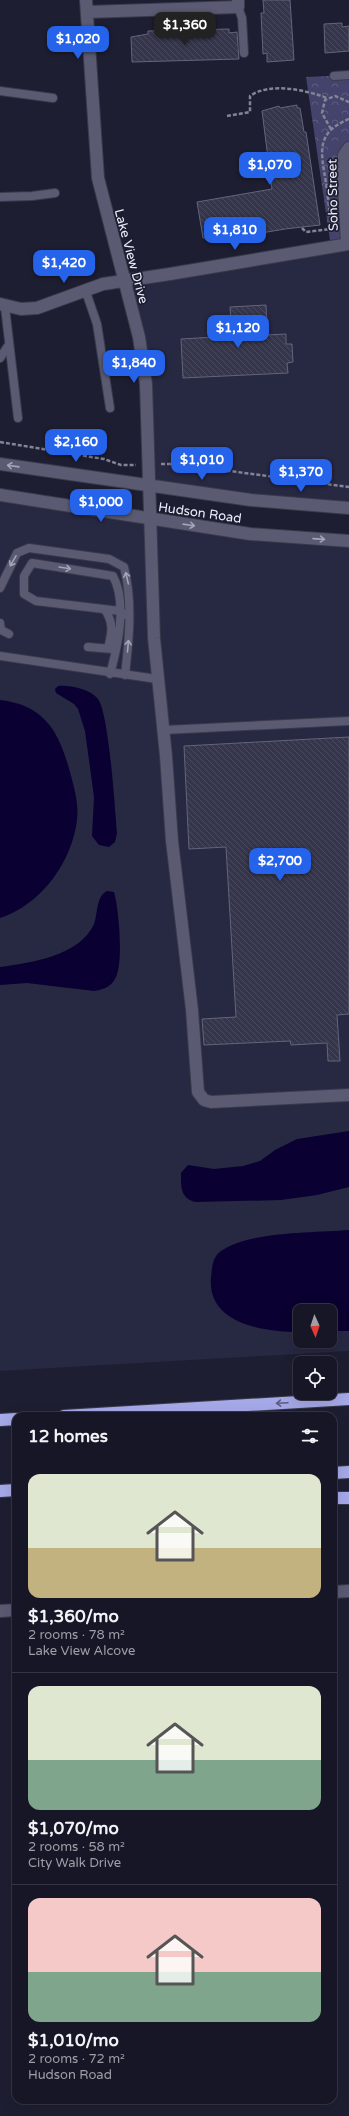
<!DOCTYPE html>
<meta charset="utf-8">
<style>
:root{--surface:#161626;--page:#1f1f2e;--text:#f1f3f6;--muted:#9e9fa7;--line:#353543;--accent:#2563eb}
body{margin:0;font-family:"Varela Round",sans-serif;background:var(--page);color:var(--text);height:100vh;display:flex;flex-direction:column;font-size:15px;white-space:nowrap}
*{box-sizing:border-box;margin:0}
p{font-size:13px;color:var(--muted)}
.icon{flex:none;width:22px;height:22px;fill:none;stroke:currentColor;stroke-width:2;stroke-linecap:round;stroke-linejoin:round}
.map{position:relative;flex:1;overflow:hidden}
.drawer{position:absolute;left:12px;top:1412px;width:325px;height:692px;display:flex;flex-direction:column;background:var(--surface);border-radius:12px;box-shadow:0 4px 16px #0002,0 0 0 1px var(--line)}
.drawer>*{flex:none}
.needle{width:26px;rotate:177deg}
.fabs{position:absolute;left:293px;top:1304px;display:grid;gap:8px}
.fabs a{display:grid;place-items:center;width:44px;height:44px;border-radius:8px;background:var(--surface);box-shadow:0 4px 16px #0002,0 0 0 1px var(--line);font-size:20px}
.price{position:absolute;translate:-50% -34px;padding:0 9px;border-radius:8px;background:var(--accent);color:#fff;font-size:13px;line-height:26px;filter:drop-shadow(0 1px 2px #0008)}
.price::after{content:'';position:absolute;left:50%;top:24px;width:12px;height:9px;margin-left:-6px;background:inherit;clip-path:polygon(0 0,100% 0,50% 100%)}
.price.active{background:#222;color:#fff}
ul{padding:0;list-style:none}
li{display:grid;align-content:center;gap:8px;height:212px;padding:0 16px}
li+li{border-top:1px solid var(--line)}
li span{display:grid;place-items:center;height:124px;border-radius:12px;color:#555}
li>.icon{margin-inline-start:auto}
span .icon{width:72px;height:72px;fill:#fffc;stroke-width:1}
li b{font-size:17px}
h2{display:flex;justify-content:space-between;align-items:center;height:48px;padding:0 16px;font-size:17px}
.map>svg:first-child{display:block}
.built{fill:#272842;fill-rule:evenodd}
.park{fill:url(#park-crowns)}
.water{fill:#0a0031}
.building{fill:url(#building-back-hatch);stroke:#63657d}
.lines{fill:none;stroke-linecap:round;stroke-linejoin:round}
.lane-casing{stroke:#3a3a4b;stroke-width:10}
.street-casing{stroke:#3a3a4b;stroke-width:14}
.secondary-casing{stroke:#3a3a4b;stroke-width:14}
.highway-casing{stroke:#3a3a4b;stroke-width:14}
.path{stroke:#848495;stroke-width:2.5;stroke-dasharray:4 2;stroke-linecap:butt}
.lane{stroke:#5a5b73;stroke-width:8}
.street{stroke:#5a5b73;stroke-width:12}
.secondary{stroke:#5a5b73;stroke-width:12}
.highway{stroke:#a6a9e8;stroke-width:12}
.oneway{stroke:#a3a4b7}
.oneway2{stroke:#5b5d84}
.labels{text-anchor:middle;stroke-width:3.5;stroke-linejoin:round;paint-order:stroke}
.street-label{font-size:13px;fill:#ecedfb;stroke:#1e1e32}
</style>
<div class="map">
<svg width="349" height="2116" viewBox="0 0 349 2116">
<defs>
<pattern id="park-crowns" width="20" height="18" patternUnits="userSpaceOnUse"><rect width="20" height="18" fill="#43436c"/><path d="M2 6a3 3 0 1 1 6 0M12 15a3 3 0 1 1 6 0" fill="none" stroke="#5e5e82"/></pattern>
<pattern id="building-back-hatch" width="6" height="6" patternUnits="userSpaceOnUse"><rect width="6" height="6" fill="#35364b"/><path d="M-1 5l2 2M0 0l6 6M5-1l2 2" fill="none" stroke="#494a5d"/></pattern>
</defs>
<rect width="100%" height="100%" fill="#1e1e32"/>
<!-- built -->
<path class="built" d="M349,244V508L149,485L146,384L125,282Z
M0,495L349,541V1351L0,1371ZM300,1311H330V1341H300Z"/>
<!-- park -->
<path class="park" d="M349,75V244L331,247L306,77Z"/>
<!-- water -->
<path class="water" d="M58,686C70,685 90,689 98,699C109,714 115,809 117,833L115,842L109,847L99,845L92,836L94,797L85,731L78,709L74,704L56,693L55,689Z
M0,700C45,705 59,732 70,772C74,787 79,804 77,820C72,862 41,905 0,918Z
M107,891L114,892C119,909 124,964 115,979C111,987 102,990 94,991L27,983L0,985V967C30,963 80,956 94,924C98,913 96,896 107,891Z
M349,1131V1187L317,1195L281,1200L195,1202C180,1198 181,1186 181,1173L188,1165L214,1169L243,1166L260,1161L275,1150L297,1139Z
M349,1230V1331H330V1311H300V1332C265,1332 207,1324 211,1278C212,1269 212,1257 221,1251C249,1231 314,1233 349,1230Z"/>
<!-- building -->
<path class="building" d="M263,0H290L294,60L267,62V53L263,54L261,13H264Z
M342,23V27L349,26V51L325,53L324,24Z
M229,29V33L237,32L239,59L132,62L131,37L148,34V31Z
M297,105V108H300L304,132H306L320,225L285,229L232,238L231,237L206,240L205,238H203L197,202L272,189L262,111L279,106L280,108Z
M266,305L267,335L286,334V344H292L293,362L287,363L288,373L183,378L181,339L232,336L230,307Z
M349,737V1014L337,1015L340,1061H328L327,1043L291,1045L290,1041L204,1045L202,1019L236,1017L226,847L189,849L184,746Z"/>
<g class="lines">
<defs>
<path id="lane" d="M238,7L242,18L244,53
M334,76L349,75
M0,91L53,98
M0,197L32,196L55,193
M85,289L97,324L110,408
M5,307L18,418
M0,358L8,346
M0,588L17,553L29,548L109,559L124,567C133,602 129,640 125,675
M105,610C114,623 112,633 108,648
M0,623L1,630L9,634
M88,647L112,649
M0,656L157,679
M110,674C118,646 127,602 113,576L32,563L24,576V594L36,601L120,611L129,617
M164,730L349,721"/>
<path id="street" d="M86,0L98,178L139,337L146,384L154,638L166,756L172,841L192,1010L198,1092L204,1100L211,1102L349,1095
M87,12L238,7V0
M347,244L343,166L344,155L349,148
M0,304L21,309L37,308L103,284L170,274L349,244"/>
<path id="secondary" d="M0,464L251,500L349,508
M0,495L250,534L349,541
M333,1592L349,1591
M0,1611L16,1610"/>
<path id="highway" d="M64,1416L349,1399
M0,1420L16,1419
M333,1473L349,1472
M0,1491L16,1490
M333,1498H349"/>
</defs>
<!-- lane casing -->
<use href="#lane" class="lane-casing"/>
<!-- street casing -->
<use href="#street" class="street-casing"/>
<!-- secondary casing -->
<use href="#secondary" class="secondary-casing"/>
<!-- highway casing -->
<use href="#highway" class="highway-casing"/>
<!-- path -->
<path class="path" d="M227,116L250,112V96C270,82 306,90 327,98
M331,129L322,113L325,100L335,96L349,102
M302,228L306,232L331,229C330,213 328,198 326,183C321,152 315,133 349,119
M0,442L104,459L121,465H136
M161,464H178L349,487"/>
<!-- lane -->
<use href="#lane" class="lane"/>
<!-- street -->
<use href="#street" class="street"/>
<!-- secondary -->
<use href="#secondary" class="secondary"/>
<!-- highway -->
<use href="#highway" class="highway"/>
</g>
<!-- one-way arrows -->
<defs><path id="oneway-shaft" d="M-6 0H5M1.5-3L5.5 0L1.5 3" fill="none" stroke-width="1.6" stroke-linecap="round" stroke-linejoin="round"/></defs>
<g class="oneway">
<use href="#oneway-shaft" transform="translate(13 466) rotate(-172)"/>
<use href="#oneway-shaft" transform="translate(189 525) rotate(8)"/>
<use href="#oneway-shaft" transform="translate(319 539) rotate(4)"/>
<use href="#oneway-shaft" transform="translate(13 561) rotate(120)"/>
<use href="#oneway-shaft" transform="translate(65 568) rotate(9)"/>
<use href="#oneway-shaft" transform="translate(127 578) rotate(-103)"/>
<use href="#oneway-shaft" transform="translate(128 646) rotate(-85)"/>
</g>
<use class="oneway2" href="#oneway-shaft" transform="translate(282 1403) rotate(177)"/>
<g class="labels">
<!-- street labels -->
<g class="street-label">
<text transform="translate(332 195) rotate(-91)" y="5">Soho Street</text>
<text transform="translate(132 256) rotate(75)" y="5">Lake View Drive</text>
<text transform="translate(200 512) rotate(8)" y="5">Hudson Road</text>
</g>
</g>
</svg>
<div class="fabs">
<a><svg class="needle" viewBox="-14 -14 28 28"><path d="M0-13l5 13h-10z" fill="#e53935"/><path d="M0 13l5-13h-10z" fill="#9e9fa7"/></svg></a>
<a><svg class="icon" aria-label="locate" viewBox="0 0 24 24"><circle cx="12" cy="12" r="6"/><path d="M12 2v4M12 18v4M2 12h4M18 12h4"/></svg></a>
</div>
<b class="price active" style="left:185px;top:46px">$1,360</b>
<b class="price" style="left:78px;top:60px">$1,020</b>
<b class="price" style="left:270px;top:186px">$1,070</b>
<b class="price" style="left:235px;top:251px">$1,810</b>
<b class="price" style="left:64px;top:284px">$1,420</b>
<b class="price" style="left:238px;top:349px">$1,120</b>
<b class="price" style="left:134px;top:384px">$1,840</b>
<b class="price" style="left:76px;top:463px">$2,160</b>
<b class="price" style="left:202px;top:481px">$1,010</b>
<b class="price" style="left:301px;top:493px">$1,370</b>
<b class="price" style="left:101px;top:523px">$1,000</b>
<b class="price" style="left:280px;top:882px">$2,700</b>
<section class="drawer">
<h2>12 homes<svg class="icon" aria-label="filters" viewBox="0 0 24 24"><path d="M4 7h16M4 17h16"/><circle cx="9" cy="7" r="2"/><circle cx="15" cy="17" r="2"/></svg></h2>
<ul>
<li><span style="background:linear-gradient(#dfe7d0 60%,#c2b280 0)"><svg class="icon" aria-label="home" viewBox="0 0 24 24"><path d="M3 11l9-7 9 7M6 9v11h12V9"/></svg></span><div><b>$1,360/mo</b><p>2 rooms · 78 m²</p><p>Lake View Alcove</p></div></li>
<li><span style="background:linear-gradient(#dfe7d0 60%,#7fa58c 0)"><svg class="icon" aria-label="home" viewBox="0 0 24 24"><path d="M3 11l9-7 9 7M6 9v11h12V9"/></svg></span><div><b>$1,070/mo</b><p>2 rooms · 58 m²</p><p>City Walk Drive</p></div></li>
<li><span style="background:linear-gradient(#f6c9c9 60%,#7fa58c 0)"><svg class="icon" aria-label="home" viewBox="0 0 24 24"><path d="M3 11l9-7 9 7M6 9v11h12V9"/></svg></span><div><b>$1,010/mo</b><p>2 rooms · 72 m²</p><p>Hudson Road</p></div></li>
</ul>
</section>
</div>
